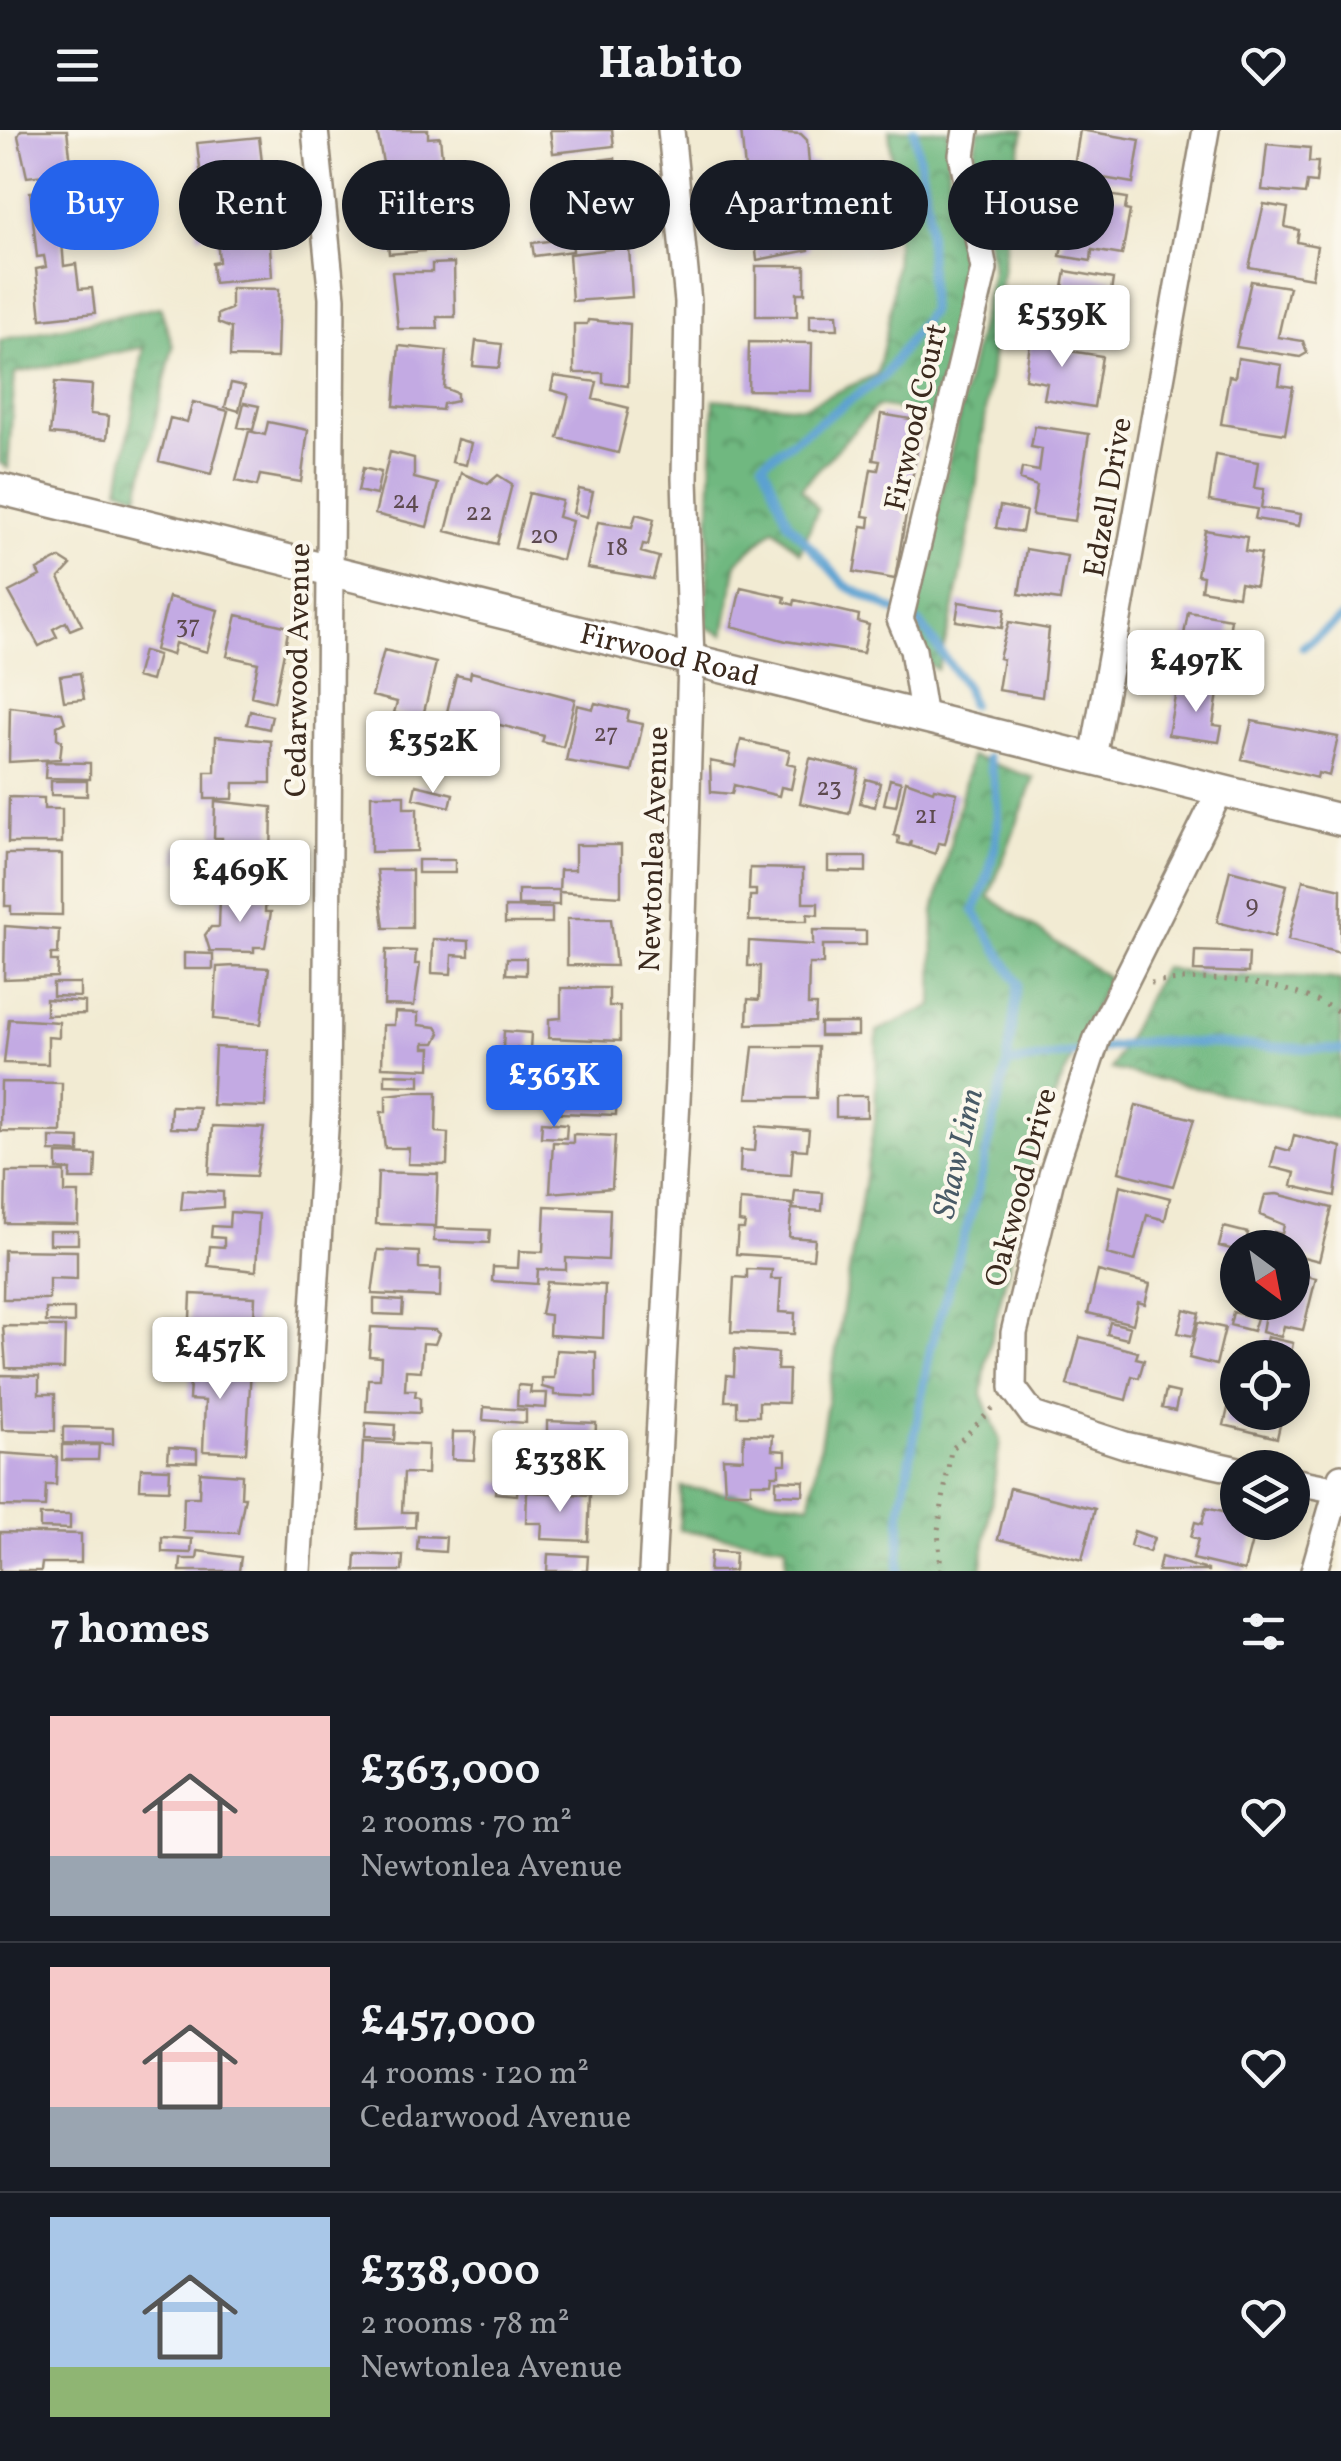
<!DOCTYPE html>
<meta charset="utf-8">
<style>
:root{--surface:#171b24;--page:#20242c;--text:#f1f3f6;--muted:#9ea1a6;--line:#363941;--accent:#2563eb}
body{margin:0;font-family:Vollkorn,serif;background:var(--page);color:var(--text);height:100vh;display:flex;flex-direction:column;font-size:38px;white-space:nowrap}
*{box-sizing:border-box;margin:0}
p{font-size:32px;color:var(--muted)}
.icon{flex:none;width:55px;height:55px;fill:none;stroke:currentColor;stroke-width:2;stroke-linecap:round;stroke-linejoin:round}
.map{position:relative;height:1441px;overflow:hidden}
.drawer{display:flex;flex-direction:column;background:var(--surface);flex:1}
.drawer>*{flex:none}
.banner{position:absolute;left:30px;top:30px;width:1282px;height:90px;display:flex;gap:20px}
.needle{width:65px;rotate:148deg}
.buttons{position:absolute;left:1220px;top:1100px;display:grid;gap:20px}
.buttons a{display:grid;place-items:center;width:90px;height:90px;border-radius:50%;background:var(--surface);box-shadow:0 5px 15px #0003;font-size:50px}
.price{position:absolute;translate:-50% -85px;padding:0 22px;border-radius:10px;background:#fff;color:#222;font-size:32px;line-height:65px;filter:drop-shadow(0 2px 5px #0008)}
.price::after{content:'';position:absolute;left:50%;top:60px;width:30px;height:22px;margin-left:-15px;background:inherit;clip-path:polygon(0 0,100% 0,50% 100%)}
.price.active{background:var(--accent);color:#fff}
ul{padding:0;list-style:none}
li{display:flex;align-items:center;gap:30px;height:250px;padding:0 50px}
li+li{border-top:2px solid var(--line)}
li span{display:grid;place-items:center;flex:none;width:280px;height:200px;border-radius:0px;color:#555}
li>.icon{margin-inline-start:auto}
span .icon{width:120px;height:120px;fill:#fffc;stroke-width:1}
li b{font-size:42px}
h2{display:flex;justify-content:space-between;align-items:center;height:120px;padding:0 50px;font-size:42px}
.tag{padding:0 35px;border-radius:45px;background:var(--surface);box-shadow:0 5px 15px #0003;font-size:35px;line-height:90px}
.tag.active{background:var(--accent);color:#fff}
header{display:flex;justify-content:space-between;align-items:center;height:130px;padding:0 50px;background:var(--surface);font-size:45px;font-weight:700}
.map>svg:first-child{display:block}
.forest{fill:url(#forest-crowns);stroke:#55714f;stroke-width:2.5}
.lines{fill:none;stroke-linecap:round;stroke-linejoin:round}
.stream{stroke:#5ba1d1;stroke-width:9}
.building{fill:#c3aae3}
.minor-casing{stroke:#968a78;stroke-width:30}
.tertiary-casing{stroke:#968a78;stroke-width:35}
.path{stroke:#968a78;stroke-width:5;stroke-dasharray:2.5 8;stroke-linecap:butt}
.minor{stroke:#fff;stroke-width:25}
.tertiary{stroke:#fff;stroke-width:30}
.labels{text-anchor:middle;stroke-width:8;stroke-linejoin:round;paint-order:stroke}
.number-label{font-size:25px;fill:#5d4a4f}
.street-label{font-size:30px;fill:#3b2a1e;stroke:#fbf7ec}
.water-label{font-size:32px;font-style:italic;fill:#485a66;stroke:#fbf7ec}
</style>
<header><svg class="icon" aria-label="menu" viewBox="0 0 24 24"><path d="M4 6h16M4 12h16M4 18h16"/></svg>Habito<svg class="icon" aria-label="heart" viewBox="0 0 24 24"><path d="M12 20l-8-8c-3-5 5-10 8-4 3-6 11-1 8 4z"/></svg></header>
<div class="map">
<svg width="1341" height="1441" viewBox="0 0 1341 1441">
<defs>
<pattern id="forest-crowns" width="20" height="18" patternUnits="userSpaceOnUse" patternTransform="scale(2.5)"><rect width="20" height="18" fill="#6fb880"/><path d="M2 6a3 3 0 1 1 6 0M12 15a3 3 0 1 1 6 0" fill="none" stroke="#5c9668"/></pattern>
</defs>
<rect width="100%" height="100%" fill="#fbf7ec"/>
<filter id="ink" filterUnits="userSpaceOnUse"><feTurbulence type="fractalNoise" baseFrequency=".01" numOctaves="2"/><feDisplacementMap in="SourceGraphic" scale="20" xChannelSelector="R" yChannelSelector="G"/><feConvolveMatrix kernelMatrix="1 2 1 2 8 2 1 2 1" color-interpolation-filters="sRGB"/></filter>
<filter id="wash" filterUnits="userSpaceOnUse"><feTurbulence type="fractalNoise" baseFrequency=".0048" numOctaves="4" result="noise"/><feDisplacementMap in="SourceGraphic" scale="40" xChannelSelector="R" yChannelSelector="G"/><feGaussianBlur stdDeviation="2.25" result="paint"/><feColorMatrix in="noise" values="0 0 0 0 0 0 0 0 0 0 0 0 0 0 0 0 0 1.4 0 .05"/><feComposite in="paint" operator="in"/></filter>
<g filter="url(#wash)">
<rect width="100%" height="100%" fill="#f2ebd3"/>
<!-- forest -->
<path class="forest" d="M889,0H948V42L969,140L934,285L877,276L801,358L818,379L800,422L774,398L737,432L724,505L706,497L714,269L803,277L877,244C901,150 899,95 889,0Z
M978,0H1024C988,179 991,365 937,540L924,530L915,479L993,138L972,36Z
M160,177L173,216L138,365L119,358L144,217L15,243L8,338L0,333V210Z
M971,626L1034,648L989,767L1108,848L1042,995L986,1231L982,1264L1000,1311L981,1441H786V1415L679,1400L681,1357L810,1374L875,989L877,901L933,876L934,782Z
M1163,837C1220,854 1283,841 1341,850V989L1111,939Z"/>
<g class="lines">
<!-- stream -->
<path class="stream" d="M914,0L928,76L930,181L883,247L763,332L788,392L846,456L921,494L966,558L971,574
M1303,517L1341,488
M1007,934L1148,911L1341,920
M899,1441L901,1379L931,1216L978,1060L1007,934L1018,853L974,781C998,729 1005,682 988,628"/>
</g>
<g id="blocks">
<!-- building -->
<path class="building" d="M21,0H67L72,42L27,47L18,6Z
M377,0H428V8L440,7L443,37L385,44Z
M550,0H612L614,16L553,23Z
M741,0L801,4L807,10L809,34L816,33L820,41L811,46L812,55L747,59Z
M1080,0L1140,10L1133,53L1073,43Z
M259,7L265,58L203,64L197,13Z
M1267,14L1310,18L1309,32H1318L1316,53L1307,52L1305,64L1262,60Z
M615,28L622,91L564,97L557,35Z
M453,48L455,65L443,66L445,89H433L436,120L389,124L384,74L426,70L420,51Z
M74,57L78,95L84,94L85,108L62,111L64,136L76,134L79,159L92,158L95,183L41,189L36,139L46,137L44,126L37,127L30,62Z
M811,62L816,109L808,110L809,120L757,130L750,69Z
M1089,62L1127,68L1125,80L1130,81L1122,125L1092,120L1091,131L1060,126L1065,101L1082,104Z
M224,67L226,80L196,83L194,70Z
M1264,74L1288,78L1285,97L1299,100L1297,112L1317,116L1312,148L1249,137Z
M225,84L226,97L198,106L196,87Z
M269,102L272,147L214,153L212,133L219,132L217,108Z
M572,108L573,121L534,126L532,113Z
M629,117L632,167L572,171L569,124Z
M454,133L455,187H437L438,199H398L392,142H432V134Z
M756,136H805V163H797V186H756Z
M1066,141L1113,149L1110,169L1103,168L1093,205L1059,199L1058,185L1044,182L1047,166L1061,169Z
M1251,151L1289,157L1278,207L1303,211L1307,223L1300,227L1236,217Z
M231,158L279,159L277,228L230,227L231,198L218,193V184L231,179Z
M810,184H837L838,199H810Z
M588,190L630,194L628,256L603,253V243H574V194H587Z
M1022,199L1059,205L1057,219L1102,226L1094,277L1044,269L1047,253L1025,249L1030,214L1020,212Z
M476,211L502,214L499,238L473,236Z
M749,212L812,213L811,261L748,260Z
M399,216L447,221L444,258L457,263V271L443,274L442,280L394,276Z
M1238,228L1282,235L1279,255L1293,257L1285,304L1221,294L1229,246L1235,247Z
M554,246L597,252L593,269L629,278L618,323L558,308L569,265L551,260Z
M55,252L92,255L90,284L109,286L107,309L50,304Z
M231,253L245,256L239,281L225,277Z
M193,272L228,281L211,344L159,331L170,288L187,292Z
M244,273L259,276L253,300L238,297Z
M881,284L922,291L895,449L854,442L862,396L869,397L870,387L863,386L871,339L878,340L880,331L873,330Z
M268,292L308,300L301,352L260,345L257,356L236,351L249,301L265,305Z
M1035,296L1089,304L1075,391L1032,385L1037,356L1020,350L1022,338L1039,341L1042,319L1031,317Z
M457,309L471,313L466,335L452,332Z
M390,322L414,328V348L438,354L427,397L375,384Z
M1216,325L1258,332L1254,358L1264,359L1261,378L1301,384L1299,396L1255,389L1257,379L1209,371Z
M363,338L381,342L376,365L358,361Z
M461,343L488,354L498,345L512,354L497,414L446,401Z
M579,359L593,362L587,387L573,383Z
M529,363L562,371L558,387L572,391L562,430L515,418Z
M1000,376L1026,381L1022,402L996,398Z
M636,384L654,389L648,415L643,414L641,422L659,427L653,449L587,438L598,392L632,397Z
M1205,400L1247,407L1245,421L1261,424L1256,456L1240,453L1238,466L1201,460L1203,446L1197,445Z
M1026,419L1067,426L1060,470L1019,464Z
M60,428L71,435L59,448L82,495L70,500L66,492L53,499L57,507L39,516L9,462L40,446L37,440Z
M741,457L785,467L784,472L794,475L795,470L859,485L858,492L869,495L863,523L786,511L732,496Z
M169,467L218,480L207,522L175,513L172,525L155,520Z
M959,472L1005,479L1002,498L956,491Z
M1188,482L1231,489L1229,504L1241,506L1238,524L1226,522L1223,535L1180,528Z
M237,485L289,497L274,572L251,566L258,533L227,526Z
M1009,492L1049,499L1042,567L998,560L1003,529L999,528Z
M384,520L436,533L422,590L394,583L397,572L372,566Z
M143,521L158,525L151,551L136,547Z
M471,542L575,569L563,617L542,612L544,606L447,582L456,545L470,548Z
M80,543L84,569L64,571L60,546Z
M1197,553L1219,557L1213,595L1222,596L1219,612L1168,605L1176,561L1195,565Z
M595,573L629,581L627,591L643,594L632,642L566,631L577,575L593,579Z
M10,577L62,583L65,592L57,596V608L62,611L60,629L9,632Z
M250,581L272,586L269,599L247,594Z
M415,591L439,597L433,621L409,615Z
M1252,591L1338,607L1329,646L1318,643L1317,648L1242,629Z
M216,606L271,611V653H234L233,669H205V642H215Z
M741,610L790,621L787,633L796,635L791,659L781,657L779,666L734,655L732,664L711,662L710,631L735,636Z
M810,628L859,640L849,684L800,673Z
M46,632L90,633V649L45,648Z
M866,649L880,653L875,677L860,673Z
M890,649L901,652L896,676L884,674Z
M51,651H87V666L51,665Z
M906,651L933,661L934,658L957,663L945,714L938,713L935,724L911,716L912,710L909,716L898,713L899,707L894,705Z
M416,655L453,664L450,677L413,668Z
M371,665H404V678H417V721L371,722Z
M9,667L44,668V679H62V713H8Z
M215,671L272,677L271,732H241V719L222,716V708H214Z
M575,715H621V766L559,762L560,740H575Z
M176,716H217V732H175Z
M6,724H62V785L11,784V776H5Z
M828,727H866V742L828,741Z
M418,730H455V743H418Z
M750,738L803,739V773H818V785L807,784V791H749L750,766H756V760H749Z
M377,740H412V798H384Z
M1230,740L1287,755L1274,807L1217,792Z
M202,744H236V759H201Z
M1303,750L1341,759L1340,823L1288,810Z
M518,760H559V775H518Z
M220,767H266L265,782H271L265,817H254V822L210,821L205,805L211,797H219Z
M505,777L552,778V793H505Z
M567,789H611L616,836L567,835Z
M5,796L59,800L58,824H51V831H58L57,847L4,849Z
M813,800L866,801V815H823V834H809L808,875H816L815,892L747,894L748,869L759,870L760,836H748L749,811L813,815Z
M433,809L469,811V826L452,825L451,844L432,843Z
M386,820L416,821L415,834H420L414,876L384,875Z
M1195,821L1249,823L1248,843L1194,841Z
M184,823L213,824V839H184Z
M507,828H526V845L506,844Z
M235,836L269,838L261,894L214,889L217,837Z
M53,853H80V867L53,866Z
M561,858H609V876H620V911L549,908V889L561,888Z
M46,869L85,872V884L46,885Z
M395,882L418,883V895L436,897L440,903L435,913H424V918H431L430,939L382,937L383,895H394Z
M9,889L59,892V908L48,907V934L4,933Z
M820,893H858V906H820Z
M504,901L531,903L530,919L503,918Z
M215,917L268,920L265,977L212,975Z
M753,917H818L816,968H747Z
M517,921L552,922L551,936L516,935Z
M563,932L618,935L616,985L560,983Z
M385,944L420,945V956L385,955Z
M1,952L62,953L61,1002L0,1001Z
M414,962H437L436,1002L448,1003L447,1035L408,1034L409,1018H385L381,982H386V965Z
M836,966H867V987H836Z
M1136,975L1194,989L1173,1056L1119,1042Z
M171,976L199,977L197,999L170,998Z
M542,992L567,994L566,1008L541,1007Z
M212,996L264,998L256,1046L209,1044Z
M757,996L809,1000L807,1020L793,1019L791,1045L740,1042L741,1020L755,1021Z
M573,1004L615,1006L612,1058L550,1063L553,1012L573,1013Z
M1294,1005L1341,1017L1335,1066L1292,1056L1295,1043L1271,1037L1276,1017L1290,1021Z
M50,1007L79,1008V1022L50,1021Z
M57,1024L96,1025L95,1049H70L71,1040L57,1039Z
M6,1042H65V1063H79L78,1094L5,1093Z
M378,1042L438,1044L436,1096L376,1094Z
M1120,1055L1170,1068L1165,1090L1147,1085L1135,1131L1107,1124Z
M183,1060L223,1062V1077L181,1080Z
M795,1061L823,1063L822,1081L793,1079Z
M1277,1064L1332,1078L1319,1131L1292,1124V1118L1271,1116L1274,1102L1282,1104L1284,1095L1260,1085L1265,1065Z
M740,1070L792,1074L789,1107L815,1109L813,1129L736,1124L738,1099H744L745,1093L739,1092Z
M545,1076L610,1079L608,1130L566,1128V1140L538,1139L537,1154L492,1151L493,1137L518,1138L519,1121L543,1122Z
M230,1082L259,1084L256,1141L208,1136L210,1116L224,1117V1108L211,1107L212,1096L229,1097Z
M1224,1097L1248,1103L1245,1118L1238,1121L1219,1116Z
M434,1098L490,1100L489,1113L434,1111Z
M49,1101H78V1114H49Z
M4,1120L77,1121V1149L49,1148V1169H3Z
M378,1120L419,1122V1138L441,1139L440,1167L372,1164Z
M747,1139L772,1140L771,1149H781L779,1182L795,1183L794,1204L731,1202L734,1147L747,1148Z
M1098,1141L1150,1154L1145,1174L1138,1172L1133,1194L1088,1183Z
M1292,1143L1316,1148L1303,1200L1284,1196L1281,1207L1262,1202L1267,1172H1292Z
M547,1152L605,1155L603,1208L549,1205L550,1185L541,1184Z
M191,1164L255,1167L253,1215L189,1212Z
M374,1169L403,1171L402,1185L374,1184Z
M46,1179H74V1193L46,1192Z
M1184,1179L1199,1183L1193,1206L1178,1203Z
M1233,1182L1257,1188L1253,1201L1230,1195Z
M1110,1192L1130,1197L1127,1209L1107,1204Z
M1198,1192L1225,1198L1216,1235L1189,1228Z
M3,1196L65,1197L64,1239L6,1238Z
M371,1197L435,1200L439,1204L435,1214L423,1213L421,1241L406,1240L405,1260H416L415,1266L420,1267V1283L366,1281L368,1249H380L381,1227L369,1226Z
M1080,1207L1138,1222L1136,1228L1144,1230L1139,1248L1132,1246L1126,1270L1067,1255Z
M1267,1207L1293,1213L1290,1228L1262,1226Z
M735,1219L778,1223L777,1240H789L788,1273L759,1272V1286H737V1271H725L727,1245L734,1246Z
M174,1220L201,1221L200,1235L251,1238L246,1323L203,1321L205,1271L189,1270L191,1234L173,1233Z
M556,1220L596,1222V1267L554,1265V1260L542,1257V1248H554Z
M0,1245L39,1246V1264H55V1301L2,1300Z
M1236,1245L1238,1282H1283L1277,1308L1224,1295Z
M518,1255L531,1256L530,1263H547L546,1278L517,1276Z
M1166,1260L1179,1263L1175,1281L1162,1278Z
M484,1277L526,1280V1293L483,1290Z
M547,1291L596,1293L594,1349L537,1344L539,1307L547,1308Z
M366,1293L395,1295L394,1310L365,1309Z
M63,1297L113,1298V1314L63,1313Z
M453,1302H476L474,1330L452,1329Z
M744,1304L773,1305L772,1320L786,1321V1334H779V1345H772L771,1353H751V1362H725L723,1328L743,1329Z
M363,1312L428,1315L427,1344L404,1343L402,1382H416L415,1397L359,1399Z
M62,1315H99L98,1330H62Z
M169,1317L197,1319V1332L168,1331Z
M0,1323L57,1327L56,1355H46L45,1377L0,1376Z
M141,1338L170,1339L169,1360L140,1359Z
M200,1342L242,1345L241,1367H245L238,1403L183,1401L184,1367H199Z
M776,1350L804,1351L803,1365L776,1364Z
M496,1352L518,1353L517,1365L495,1363Z
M1010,1358L1095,1379L1082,1430L998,1409Z
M527,1362L590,1365L588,1411L541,1409L542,1393H526Z
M1206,1378L1238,1386V1392H1257L1244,1441L1193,1429L1198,1409L1191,1407L1195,1392L1202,1394Z
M40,1385H70V1399L40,1398Z
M1134,1401L1154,1408L1149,1422L1130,1416Z
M0,1402L81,1404V1433H42L41,1441H0Z
M418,1406L446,1407L445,1422L417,1420Z
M162,1407L192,1409L191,1423L162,1422Z
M198,1421L241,1427L239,1441H180L181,1429H197Z
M711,1421L735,1423L734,1441H709Z
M356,1424L403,1426L402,1441H355Z
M548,1424L588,1426L587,1441H547Z
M1161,1427L1208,1440V1441H1158Z"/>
</g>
</g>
<g filter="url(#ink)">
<use href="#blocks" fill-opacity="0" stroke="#968a78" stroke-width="2.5"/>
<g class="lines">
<defs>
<path id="minor" d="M924,588L913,520L900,489L984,139L962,25L966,0
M1093,628L1206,0
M1221,659L1097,908L1052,1045L1014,1203L1013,1258L1033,1285L1125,1315L1238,1340
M1292,1351L1338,1360
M298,1441L326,983L332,168L315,0
M652,1441L678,951L691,530L685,349L688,172L671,0
M1314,1441L1341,1347"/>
<g id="tertiary">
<path id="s1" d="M0,359L1341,690"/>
</g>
</defs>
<!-- minor casing -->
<use href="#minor" class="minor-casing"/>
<!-- tertiary casing -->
<use href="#tertiary" class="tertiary-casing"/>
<!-- path -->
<path class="path" d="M1151,853C1217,844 1283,850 1341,883
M941,1441L938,1400L951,1320L997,1274"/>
<!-- minor -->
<use href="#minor" class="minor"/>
<!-- tertiary -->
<use href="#tertiary" class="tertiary"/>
</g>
</g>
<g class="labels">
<!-- number labels -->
<g class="number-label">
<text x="406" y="378">24</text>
<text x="479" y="390">22</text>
<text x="544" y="413">20</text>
<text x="617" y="425">18</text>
<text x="188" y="503">37</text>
<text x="606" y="611">27</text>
<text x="829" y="665">23</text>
<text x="926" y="693">21</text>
<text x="1252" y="782">9</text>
</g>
<!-- street labels -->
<g class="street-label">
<text transform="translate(915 287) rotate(-77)" y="10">Firwood Court</text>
<text transform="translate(1107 367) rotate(-80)" y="10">Edzell Drive</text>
<text dy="10" stroke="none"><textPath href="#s1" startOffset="690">Firwood Road</textPath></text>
<text transform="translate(297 540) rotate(-89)" y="10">Cedarwood Avenue</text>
<text transform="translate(653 719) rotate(-88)" y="10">Newtonlea Avenue</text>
<text transform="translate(1020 1057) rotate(-75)" y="10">Oakwood Drive</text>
</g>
<!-- water labels -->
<g class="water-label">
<text transform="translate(957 1023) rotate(-77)" y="11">Shaw Linn</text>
</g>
</g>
</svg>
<div class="buttons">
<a><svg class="needle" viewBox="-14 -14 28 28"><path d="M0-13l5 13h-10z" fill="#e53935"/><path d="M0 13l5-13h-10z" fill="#9ea1a6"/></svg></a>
<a><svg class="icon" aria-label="locate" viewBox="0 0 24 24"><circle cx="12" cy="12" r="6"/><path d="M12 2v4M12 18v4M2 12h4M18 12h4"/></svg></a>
<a><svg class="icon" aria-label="layers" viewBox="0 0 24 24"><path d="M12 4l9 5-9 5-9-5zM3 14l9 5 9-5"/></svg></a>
</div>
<b class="price" style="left:1062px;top:240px">£539K</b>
<b class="price" style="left:1196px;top:585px">£497K</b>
<b class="price" style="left:433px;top:666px">£352K</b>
<b class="price" style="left:240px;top:795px">£469K</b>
<b class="price active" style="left:554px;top:1000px">£363K</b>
<b class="price" style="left:220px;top:1272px">£457K</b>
<b class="price" style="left:560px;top:1385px">£338K</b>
<div class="banner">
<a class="tag active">Buy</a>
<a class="tag">Rent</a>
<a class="tag">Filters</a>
<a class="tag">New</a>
<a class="tag">Apartment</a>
<a class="tag">House</a>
</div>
</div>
<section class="drawer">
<h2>7 homes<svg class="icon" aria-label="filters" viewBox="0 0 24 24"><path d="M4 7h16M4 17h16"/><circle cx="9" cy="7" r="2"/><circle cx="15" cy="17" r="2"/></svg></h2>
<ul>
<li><span style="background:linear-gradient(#f6c9c9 70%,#9aa5b1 0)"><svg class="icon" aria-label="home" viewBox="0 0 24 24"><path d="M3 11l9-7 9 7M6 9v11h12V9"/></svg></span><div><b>£363,000</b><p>2 rooms · 70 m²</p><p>Newtonlea Avenue</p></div><svg class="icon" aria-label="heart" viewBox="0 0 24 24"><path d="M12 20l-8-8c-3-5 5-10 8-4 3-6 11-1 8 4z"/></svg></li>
<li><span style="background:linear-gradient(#f6c9c9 70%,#9aa5b1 0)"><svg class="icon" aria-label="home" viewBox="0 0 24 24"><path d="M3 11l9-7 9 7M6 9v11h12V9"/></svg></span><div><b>£457,000</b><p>4 rooms · 120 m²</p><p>Cedarwood Avenue</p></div><svg class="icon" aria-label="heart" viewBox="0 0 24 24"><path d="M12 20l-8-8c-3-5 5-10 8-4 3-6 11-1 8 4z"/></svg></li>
<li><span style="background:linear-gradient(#a9c7e8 75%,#8fb573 0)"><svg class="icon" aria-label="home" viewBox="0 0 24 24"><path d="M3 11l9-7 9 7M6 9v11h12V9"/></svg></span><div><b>£338,000</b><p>2 rooms · 78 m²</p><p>Newtonlea Avenue</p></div><svg class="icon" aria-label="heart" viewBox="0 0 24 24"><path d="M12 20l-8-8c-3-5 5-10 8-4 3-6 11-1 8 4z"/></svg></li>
</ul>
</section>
